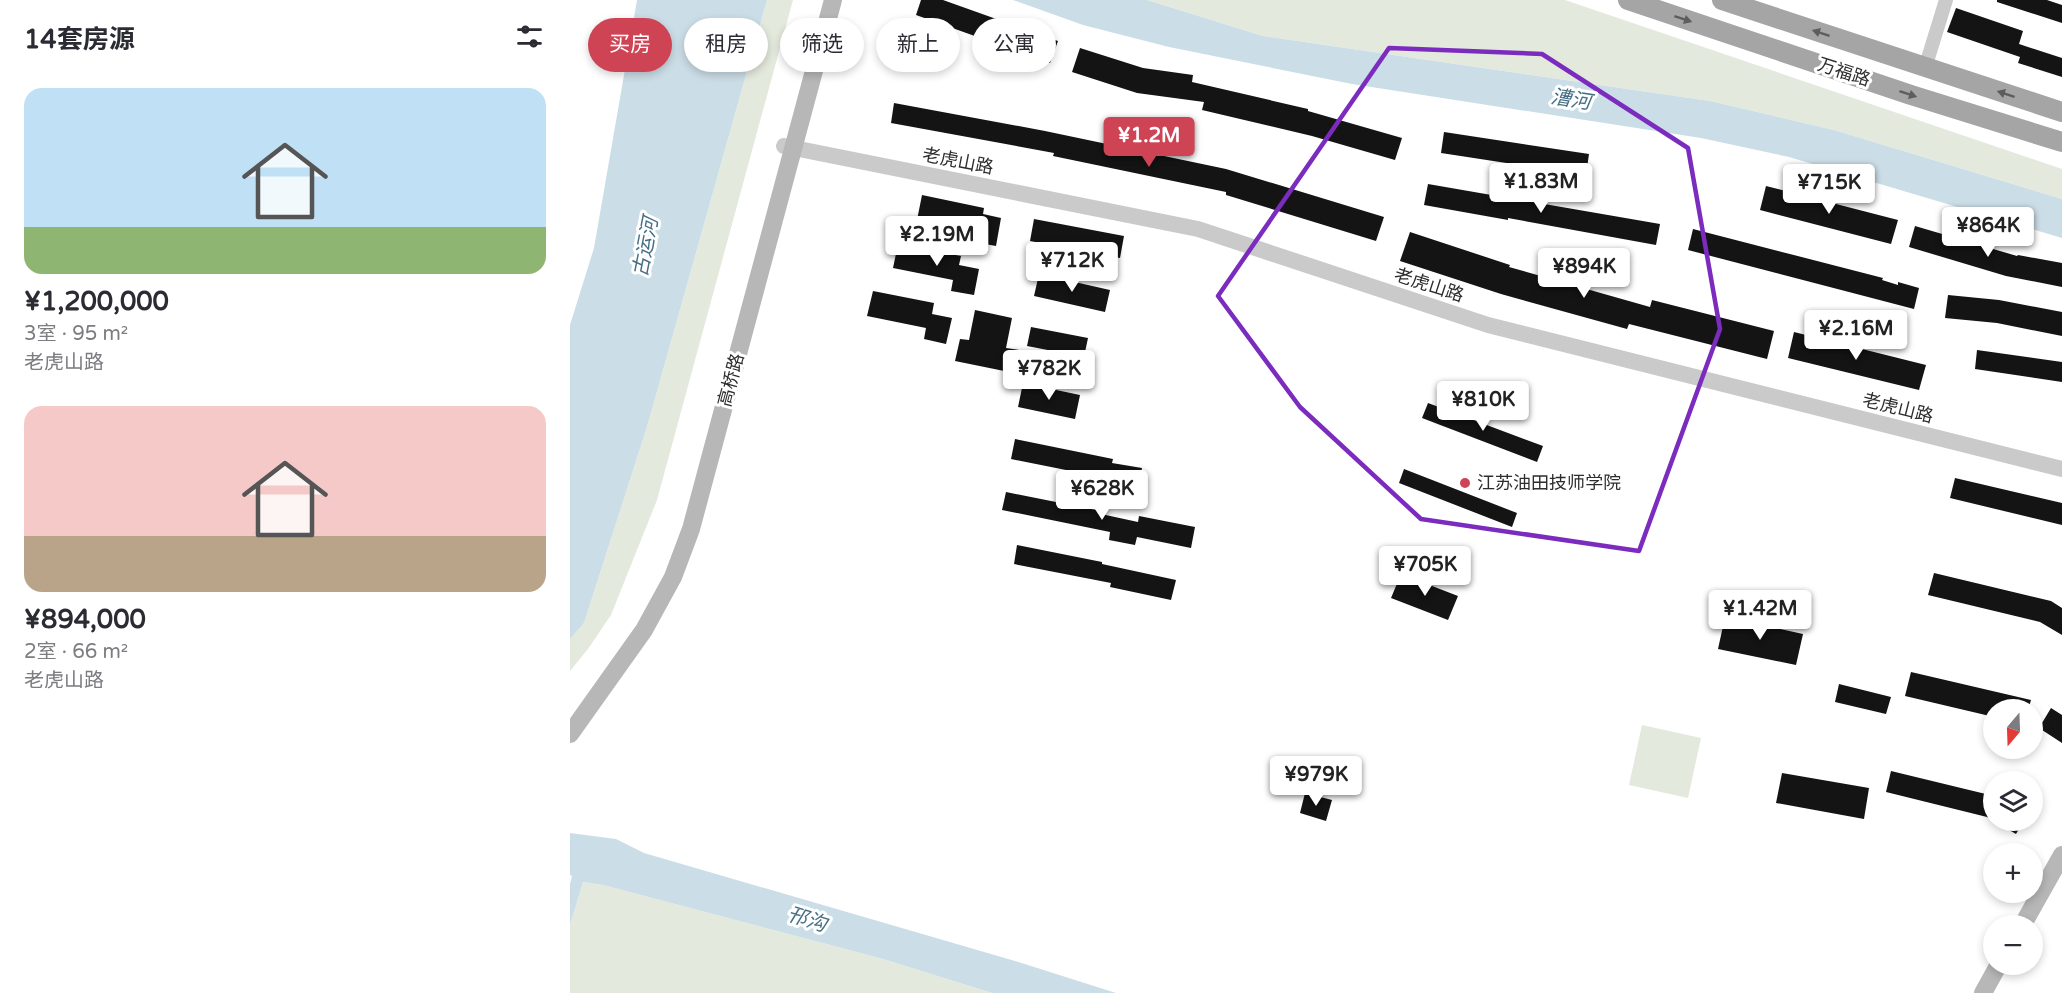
<!DOCTYPE html>
<html lang="zh">
<meta charset="utf-8">
<style>
:root{--surface:#fff;--page:#f2f2f3;--text:#2b2b33;--muted:#7c7c81;--accent:#cf4455}
body{margin:0;font-family:"Varela Round","Noto Sans SC",sans-serif;background:var(--page);color:var(--text);height:100vh;display:flex;flex-direction:column;font-size:22px;white-space:nowrap}
*{box-sizing:border-box;margin:0}
p{font-size:20px;color:var(--muted)}
.icon{flex:none;width:33px;height:33px;fill:none;stroke:currentColor;stroke-width:2;stroke-linecap:round;stroke-linejoin:round}
.map{position:relative;flex:1;overflow:hidden}
.drawer{display:flex;flex-direction:column;background:var(--surface);width:570px}
.drawer>*{flex:none}
.hud{position:absolute;left:18px;top:18px;width:570px;height:54px;display:flex;gap:12px}
.needle{width:39px;rotate:199deg}
.fabs{position:absolute;left:1413px;top:699px;display:grid;gap:12px}
.fabs a{display:grid;place-items:center;width:60px;height:60px;border-radius:50%;background:var(--surface);box-shadow:0 3px 9px #0003;font-size:30px}
.price{position:absolute;translate:-50% -51px;padding:0 14px;border-radius:6px;background:#fff;color:#222;font-size:20px;line-height:39px;filter:drop-shadow(0 2px 3px #0008)}
.price::after{content:'';position:absolute;left:50%;top:36px;width:18px;height:14px;margin-left:-9px;background:inherit;clip-path:polygon(0 0,100% 0,50% 100%)}
.price.current{background:var(--accent);color:#fff}
ul{padding:0;list-style:none}
li{display:grid;align-content:center;gap:12px;height:318px;padding:0 24px}
li span{display:grid;place-items:center;height:186px;border-radius:18px;color:#555}
li>.icon{margin-inline-start:auto}
span .icon{width:108px;height:108px;fill:#fffc;stroke-width:1}
li b{font-size:26px}
h2{display:flex;justify-content:space-between;align-items:center;height:72px;padding:0 24px;font-size:26px}
.pill{padding:0 21px;border-radius:27px;background:var(--surface);box-shadow:0 3px 9px #0003;font-size:21px;line-height:54px}
.pill.current{background:var(--accent);color:#fff}
main{display:flex;flex:1;min-height:0}
.map>svg:first-child{display:block}
.green{fill:#e4e9dd}
.water{fill:#cbdde7}
.building{fill:#141414}
.lines{fill:none;stroke-linecap:round;stroke-linejoin:round}
.minor{stroke:#cacaca;stroke-width:14}
.tertiary{stroke:#cacaca;stroke-width:16}
.secondary{stroke:#b7b7b7;stroke-width:18}
.primary{stroke:#a5a5a5;stroke-width:20}
.oneway{fill:#5d5d5d}
.marked{fill:none;stroke:#7b2cbf;stroke-width:4.5;stroke-linejoin:round}
.poi-dot{fill:#cf4455;stroke:#fff;stroke-width:2}
.labels{text-anchor:middle;stroke-width:6;stroke-linejoin:round;paint-order:stroke}
.street-label{font-size:18px;fill:#2d2d2d;stroke:#fff}
.poi-label{font-size:18px;fill:#2d2d2d;stroke:#fff;text-anchor:start}
.water-label{font-size:20px;font-style:italic;fill:#466f85;stroke:#fff}
</style>
<main>
<section class="drawer">
<h2>14套房源<svg class="icon" aria-label="filters" viewBox="0 0 24 24"><path d="M4 7h16M4 17h16"/><circle cx="9" cy="7" r="2"/><circle cx="15" cy="17" r="2"/></svg></h2>
<ul>
<li><span style="background:linear-gradient(#bfe0f5 75%,#8fb573 0)"><svg class="icon" aria-label="home" viewBox="0 0 24 24"><path d="M3 11l9-7 9 7M6 9v11h12V9"/></svg></span><div><b>¥1,200,000</b><p>3室 · 95 m²</p><p>老虎山路</p></div></li>
<li><span style="background:linear-gradient(#f6c9c9 70%,#b9a48a 0)"><svg class="icon" aria-label="home" viewBox="0 0 24 24"><path d="M3 11l9-7 9 7M6 9v11h12V9"/></svg></span><div><b>¥894,000</b><p>2室 · 66 m²</p><p>老虎山路</p></div></li>
</ul>
</section>
<div class="map">
<svg width="1492" height="993" viewBox="0 0 1492 993">
<rect width="100%" height="100%" fill="#fff"/>
<!-- green -->
<path class="green" d="M197,0H223L87,500L41,615L18,649L0,671V639L14,623L77,427Z
M577,0H995L1492,169V199L1264,130L1140,101L693,36Z
M1072,725L1131,738L1118,798L1059,785Z
M13,882L33,885L313,959L422,993H0V925Z"/>
<!-- water -->
<path class="water" d="M67,0H197L77,427L14,623L0,639V325L24,248Z
M443,0H577L693,36L1140,101L1264,130L1492,199V238L1219,157L1131,138L782,84L599,47L513,25Z
M0,833L46,839L74,853L445,961L546,993H422L313,959L33,885L13,882L0,925V884L2,876L0,875Z"/>
<!-- building -->
<path class="building" d="M351,0H373L488,41L480,63L346,15Z
M1427,0H1477L1492,5V23L1427,2Z
M1386,8L1453,31L1449,44L1492,58V77L1448,63L1450,57L1377,32Z
M510,48L573,68L623,75L622,82L738,109V111L832,138L825,160L742,136L632,110L634,102L567,93L502,72Z
M324,103L475,131L656,169L814,217L806,241L656,195V192L483,156L484,153L321,123Z
M874,132L1019,154L1016,175L871,153Z
M858,184L1090,224L1086,245L938,218V220L854,205Z
M1196,186L1328,220L1321,244L1190,210Z
M352,195L414,208L413,214L431,218L426,246L404,242L406,232L347,220Z
M464,219L554,236L550,258L460,241Z
M1345,226L1447,256L1448,255L1492,263V287L1436,276L1339,247Z
M1123,229L1313,278L1312,280L1328,285V282L1349,288L1344,309L1118,250Z
M840,232L940,265L939,267L1080,307L1082,300L1204,331L1197,359L1059,324L1057,329L931,294L830,261Z
M328,244L391,256L389,265L409,269L404,295L381,291L383,280L323,268Z
M469,274L540,290L535,312L464,296Z
M303,291L364,303L362,314L382,318L376,344L354,339L356,328L297,316Z
M1378,295L1429,300L1492,312V336L1427,323L1375,318Z
M405,310L442,318L436,348L449,350L444,373L385,361L390,339L399,340Z
M461,327L518,338L514,357L457,346Z
M1224,332L1356,365L1349,390L1218,358Z
M1407,350L1492,362V382L1405,369Z
M453,383L510,395L505,419L448,407Z
M858,403L973,446L967,462L852,418Z
M445,439L543,459L542,463L572,468L568,489L535,482L536,478L441,459Z
M834,469L947,513L942,527L829,483Z
M1385,478L1492,503V525L1380,498Z
M436,492L531,511V514L568,522L569,516L625,527L621,548L567,537L565,545L539,540L540,532L432,510Z
M447,545L532,562V564L606,580L601,600L540,587L541,583L444,564Z
M1364,573L1481,601L1492,608V635L1470,622L1358,595Z
M831,574L888,596L878,620L821,598Z
M1155,617L1233,634L1226,665L1148,649Z
M1341,672L1461,700L1458,710H1424V717L1335,696Z
M1269,684L1321,697L1316,714L1265,702Z
M1481,708L1492,715V743L1469,728Z
M1321,771L1424,796V820H1454L1446,834L1417,817L1316,792Z
M1212,773L1299,788L1294,819L1206,803Z
M735,793L762,800L756,821L730,813Z"/>
<g class="lines">
<!-- minor -->
<path class="minor" d="M1355,68L1376,0"/>
<!-- tertiary -->
<path class="tertiary" d="M214,146L628,229L918,325L1492,469"/>
<!-- secondary -->
<path class="secondary" d="M0,734L74,630L103,577L121,529L263,0
M1452,926L1492,855
M1413,993L1429,964"/>
<!-- primary -->
<path class="primary" d="M1058,0L1341,95L1492,142
M1152,0L1492,112"/>
</g>
<!-- one-way arrows -->
<defs><path id="oneway-solid" d="M-6-.8H1V-3.2L6.5 0L1 3.2V.8H-6Z" transform="scale(1.5)"/></defs>
<g class="oneway">
<use href="#oneway-solid" transform="translate(1113 19) rotate(18)"/>
<use href="#oneway-solid" transform="translate(1251 33) rotate(-162)"/>
<use href="#oneway-solid" transform="translate(1338 94) rotate(18)"/>
<use href="#oneway-solid" transform="translate(1436 94) rotate(-162)"/>
</g>
<!-- marked area -->
<path class="marked" d="M819,48L972,54L1118,148L1150,329L1069,551L851,519L730,407L648,296Z"/>
<!-- markers -->
<circle class="poi-dot" cx="895" cy="483" r="6"/>
<g class="labels">
<!-- street labels -->
<g class="street-label">
<text transform="translate(1274 72) rotate(18)" y="6">万福路</text>
<text transform="translate(388 161) rotate(11)" y="6">老虎山路</text>
<text transform="translate(859 285) rotate(18)" y="6">老虎山路</text>
<text transform="translate(161 380) rotate(-75)" y="6">高桥路</text>
<text transform="translate(1328 408) rotate(14)" y="6">老虎山路</text>
</g>
<!-- poi labels -->
<g class="poi-label">
<text x="907" y="489">江苏油田技师学院</text>
</g>
<!-- water labels -->
<g class="water-label">
<text transform="translate(1001 99) rotate(9)" y="7">漕河</text>
<text transform="translate(75 247) rotate(-79)" y="7">古运河</text>
<text transform="translate(237 919) rotate(17)" y="7">邗沟</text>
</g>
</g>
</svg>
<div class="fabs">
<a><svg class="needle" viewBox="-14 -14 28 28"><path d="M0-13l5 13h-10z" fill="#e53935"/><path d="M0 13l5-13h-10z" fill="#7c7c81"/></svg></a>
<a><svg class="icon" aria-label="layers" viewBox="0 0 24 24"><path d="M12 4l9 5-9 5-9-5zM3 14l9 5 9-5"/></svg></a>
<a>+</a>
<a>−</a>
</div>
<b class="price current" style="left:579px;top:168px">¥1.2M</b>
<b class="price" style="left:971px;top:214px">¥1.83M</b>
<b class="price" style="left:1259px;top:215px">¥715K</b>
<b class="price" style="left:1418px;top:258px">¥864K</b>
<b class="price" style="left:367px;top:267px">¥2.19M</b>
<b class="price" style="left:502px;top:293px">¥712K</b>
<b class="price" style="left:1014px;top:299px">¥894K</b>
<b class="price" style="left:1286px;top:361px">¥2.16M</b>
<b class="price" style="left:479px;top:401px">¥782K</b>
<b class="price" style="left:913px;top:432px">¥810K</b>
<b class="price" style="left:532px;top:521px">¥628K</b>
<b class="price" style="left:855px;top:597px">¥705K</b>
<b class="price" style="left:1190px;top:641px">¥1.42M</b>
<b class="price" style="left:746px;top:807px">¥979K</b>
<div class="hud">
<a class="pill current">买房</a>
<a class="pill">租房</a>
<a class="pill">筛选</a>
<a class="pill">新上</a>
<a class="pill">公寓</a>
</div>
</div>
</main>
